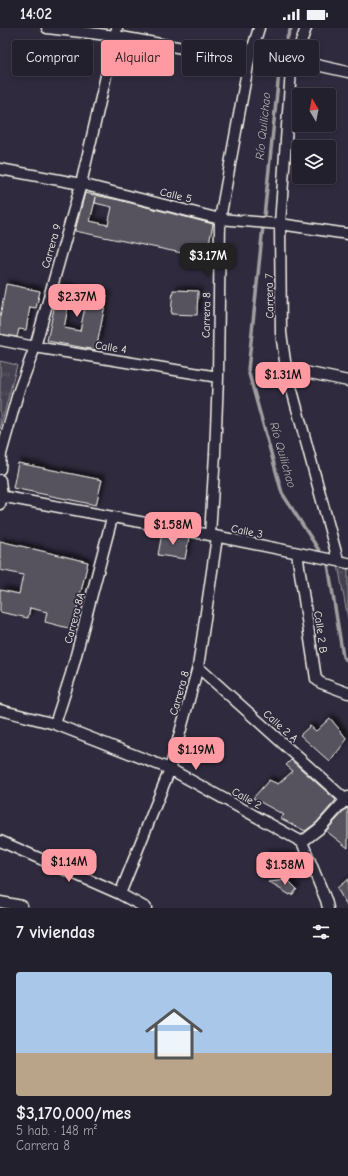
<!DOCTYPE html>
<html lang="es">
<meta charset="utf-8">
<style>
:root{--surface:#23202e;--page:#2f2d3a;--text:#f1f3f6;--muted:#a3a3aa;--line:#403e4a;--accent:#ff9aa2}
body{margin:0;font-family:"Comic Neue",sans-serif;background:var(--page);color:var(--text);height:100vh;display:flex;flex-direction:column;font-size:15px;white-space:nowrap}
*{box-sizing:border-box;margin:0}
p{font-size:13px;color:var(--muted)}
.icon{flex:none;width:22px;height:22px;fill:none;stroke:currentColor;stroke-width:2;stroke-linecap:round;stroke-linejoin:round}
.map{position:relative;height:880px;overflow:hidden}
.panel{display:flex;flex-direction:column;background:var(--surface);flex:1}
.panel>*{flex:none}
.hud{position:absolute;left:12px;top:12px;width:324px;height:36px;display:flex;gap:8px}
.needle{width:26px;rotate:350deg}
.fabs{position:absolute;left:292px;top:60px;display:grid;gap:8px}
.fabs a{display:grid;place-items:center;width:44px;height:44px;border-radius:4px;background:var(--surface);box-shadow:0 2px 6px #0003,0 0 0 1px var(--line);font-size:20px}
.price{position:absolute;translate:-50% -34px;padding:0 9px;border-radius:8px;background:var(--accent);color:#111;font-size:13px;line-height:26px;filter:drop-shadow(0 1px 2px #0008)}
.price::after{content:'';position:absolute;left:50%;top:24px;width:12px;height:9px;margin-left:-6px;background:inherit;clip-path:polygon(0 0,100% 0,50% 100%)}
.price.selected{background:#222;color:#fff}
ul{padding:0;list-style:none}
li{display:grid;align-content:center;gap:8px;height:212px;padding:0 16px}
li span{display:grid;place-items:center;height:124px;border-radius:4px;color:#555}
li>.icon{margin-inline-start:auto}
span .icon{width:72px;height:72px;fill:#fffc;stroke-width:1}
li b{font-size:17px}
h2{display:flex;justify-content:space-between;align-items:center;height:48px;padding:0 16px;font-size:17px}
.tag{padding:0 14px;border-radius:4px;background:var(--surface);box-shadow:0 2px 6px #0003,0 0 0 1px var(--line);font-size:14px;line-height:36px}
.tag.selected{background:var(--accent);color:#111}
.status{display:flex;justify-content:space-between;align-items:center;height:28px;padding:0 20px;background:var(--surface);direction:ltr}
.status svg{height:11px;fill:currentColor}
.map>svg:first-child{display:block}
.park{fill:url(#park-tufts);stroke:#9c989c}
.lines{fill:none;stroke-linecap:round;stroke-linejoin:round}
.stream{stroke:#a19ea0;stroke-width:3.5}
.building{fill:#56525f;stroke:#f4f1e8;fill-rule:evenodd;filter:url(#shadow)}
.minor-casing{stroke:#f4f1e8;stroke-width:13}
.minor{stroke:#2f2a3d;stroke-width:10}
.labels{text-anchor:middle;stroke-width:3.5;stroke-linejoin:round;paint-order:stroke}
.street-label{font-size:11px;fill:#f4f1e8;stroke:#2f2a3d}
.water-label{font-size:12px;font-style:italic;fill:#b6b2b2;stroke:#2f2a3d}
</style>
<div class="status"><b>14:02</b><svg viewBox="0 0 49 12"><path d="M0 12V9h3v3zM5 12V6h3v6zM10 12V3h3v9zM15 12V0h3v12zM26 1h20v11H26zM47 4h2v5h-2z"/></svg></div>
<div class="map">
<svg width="348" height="880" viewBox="0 0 348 880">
<defs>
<pattern id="park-tufts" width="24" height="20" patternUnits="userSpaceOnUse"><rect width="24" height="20" fill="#454050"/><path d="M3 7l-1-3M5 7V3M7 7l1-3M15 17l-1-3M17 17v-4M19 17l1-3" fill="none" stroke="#605c69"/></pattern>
<filter id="shadow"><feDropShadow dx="3.5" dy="-3.5" stdDeviation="2" flood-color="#0009"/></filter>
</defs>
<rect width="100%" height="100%" fill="#2f2a3d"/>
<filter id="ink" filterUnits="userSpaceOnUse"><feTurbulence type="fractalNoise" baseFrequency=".025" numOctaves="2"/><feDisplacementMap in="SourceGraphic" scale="8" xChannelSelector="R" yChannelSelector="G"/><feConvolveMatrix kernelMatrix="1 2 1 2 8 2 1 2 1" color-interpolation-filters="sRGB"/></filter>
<g filter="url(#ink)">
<!-- park -->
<path class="park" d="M0,333L17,337L0,401Z
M338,537L348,539V591Z"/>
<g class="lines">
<!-- stream -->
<path class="stream" d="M291,0L281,26L248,342L282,465L322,527
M325,532L328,536L343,629L348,633"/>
</g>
<!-- building -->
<path class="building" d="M85,165L119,172L213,196L206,230L75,203ZM96,169L95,175L112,179L108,197L90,193Z
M6,256L40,263L36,280L30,279L26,302L19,301L17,309L0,306V289Z
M59,258L107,267L96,322L47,313ZM69,275L85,279L80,303L64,300Z
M173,262L198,263L197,287L171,286Z
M18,435L102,452L96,477L13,460Z
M162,505L189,510L185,531L158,527Z
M0,513L88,534L72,601L45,594L47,584L30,580L28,590L0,584V562L19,566L23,547L0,542Z
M330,690L347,711L330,734L300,707L310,698L316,703Z
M291,732L336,772L316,795L305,803L280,790L284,787L253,770L269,752L278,756L293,743L286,737Z
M347,780H348V820L326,803Z
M265,825L293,829L302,833L285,853L278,846L287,837L264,829Z
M348,851V880L337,860Z
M288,852L297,861L292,867L290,866V867L268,854Z"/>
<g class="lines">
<defs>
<path id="minor" d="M47,0L116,8L249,32
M306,0L291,42L280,196L281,305L286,340L338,532
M294,32L348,44
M0,141L81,156L220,191L280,196L348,206
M0,312L35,319L218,349
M286,340L348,353
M0,441L1,426L18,365L35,319L81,156L117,0
M0,452L2,469L0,476
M0,468L210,507L348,535
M210,507L215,426L218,349L220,191L249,32L259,0
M297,525L316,651L321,655L348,665
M198,639L348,774
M0,682L55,696L170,741L302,814L326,872L328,880
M55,696L71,646L112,490
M0,813L120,866L146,880
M302,814L320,800L348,769
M120,866L170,741L198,639L217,509
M0,874L22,878"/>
</defs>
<!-- minor casing -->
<use href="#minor" class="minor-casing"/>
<!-- minor -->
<use href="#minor" class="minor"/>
</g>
</g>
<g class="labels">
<!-- street labels -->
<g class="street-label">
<text transform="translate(176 167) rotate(14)" y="4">Calle 5</text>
<text transform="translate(51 218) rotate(-74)" y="4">Carrera 9</text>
<text transform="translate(269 268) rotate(-91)" y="4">Carrera 7</text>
<text transform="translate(206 287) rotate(-89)" y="4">Carrera 8</text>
<text transform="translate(111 319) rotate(9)" y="4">Calle 4</text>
<text transform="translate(247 503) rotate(11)" y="4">Calle 3</text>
<text transform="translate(74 590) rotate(-75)" y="4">Carrera 8A</text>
<text transform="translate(321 604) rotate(82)" y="4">Calle 2 B</text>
<text transform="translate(179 665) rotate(-74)" y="4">Carrera 8</text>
<text transform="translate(281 698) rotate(42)" y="4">Calle 2 A</text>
<text transform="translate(247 770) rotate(29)" y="4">Calle 2</text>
</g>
<!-- water labels -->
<g class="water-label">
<text transform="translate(263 98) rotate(-84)" y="4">Río Quilichao</text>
<text transform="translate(283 427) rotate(74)" y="4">Río Quilichao</text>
</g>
</g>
</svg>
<div class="fabs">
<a><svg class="needle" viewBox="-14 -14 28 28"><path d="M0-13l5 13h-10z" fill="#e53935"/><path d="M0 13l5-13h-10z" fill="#a3a3aa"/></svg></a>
<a><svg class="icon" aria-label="layers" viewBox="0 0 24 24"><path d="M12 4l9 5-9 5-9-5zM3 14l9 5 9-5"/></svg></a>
</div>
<b class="price selected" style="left:208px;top:249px">$3.17M</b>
<b class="price" style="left:77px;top:290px">$2.37M</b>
<b class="price" style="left:283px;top:368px">$1.31M</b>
<b class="price" style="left:173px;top:518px">$1.58M</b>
<b class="price" style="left:196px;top:743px">$1.19M</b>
<b class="price" style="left:69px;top:855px">$1.14M</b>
<b class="price" style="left:285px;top:858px">$1.58M</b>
<div class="hud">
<a class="tag">Comprar</a>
<a class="tag selected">Alquilar</a>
<a class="tag">Filtros</a>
<a class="tag">Nuevo</a>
</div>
</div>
<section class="panel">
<h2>7 viviendas<svg class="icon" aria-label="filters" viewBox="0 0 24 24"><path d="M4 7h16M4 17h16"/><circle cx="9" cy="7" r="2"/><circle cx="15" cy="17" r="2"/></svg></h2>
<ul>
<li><span style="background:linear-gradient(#a9c7e8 65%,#b9a48a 0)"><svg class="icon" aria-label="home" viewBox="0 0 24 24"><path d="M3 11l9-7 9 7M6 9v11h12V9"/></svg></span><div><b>$3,170,000/mes</b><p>5 hab. · 148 m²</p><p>Carrera 8</p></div></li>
</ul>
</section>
